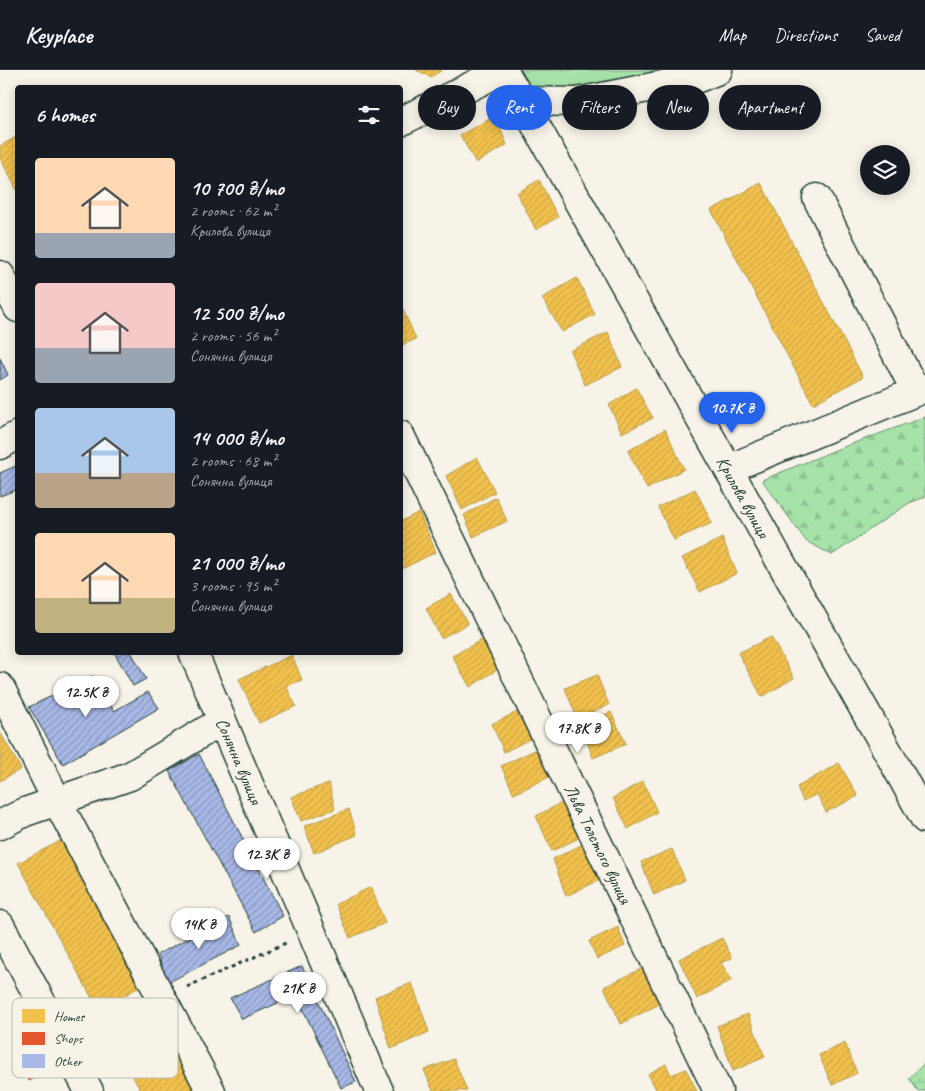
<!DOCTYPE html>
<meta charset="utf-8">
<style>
:root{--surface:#171b24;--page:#20242c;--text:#f1f3f6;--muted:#9ea1a6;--line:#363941;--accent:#2563eb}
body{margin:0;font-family:Caveat,sans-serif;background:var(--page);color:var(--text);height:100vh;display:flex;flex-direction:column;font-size:19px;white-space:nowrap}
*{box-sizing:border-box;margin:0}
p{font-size:16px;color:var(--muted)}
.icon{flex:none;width:28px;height:28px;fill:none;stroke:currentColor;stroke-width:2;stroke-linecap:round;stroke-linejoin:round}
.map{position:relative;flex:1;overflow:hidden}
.details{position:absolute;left:15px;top:15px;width:388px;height:570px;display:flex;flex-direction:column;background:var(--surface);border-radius:5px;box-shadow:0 2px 12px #0003}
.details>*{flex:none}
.hud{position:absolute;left:418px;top:15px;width:432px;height:45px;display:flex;gap:10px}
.controls{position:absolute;left:860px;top:75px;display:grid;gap:10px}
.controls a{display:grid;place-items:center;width:50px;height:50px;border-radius:50%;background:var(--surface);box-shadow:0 2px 12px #0003;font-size:25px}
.price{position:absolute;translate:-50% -42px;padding:0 11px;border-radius:18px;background:#fff;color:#222;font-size:16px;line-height:32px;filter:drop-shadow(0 1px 2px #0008)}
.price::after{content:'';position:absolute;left:50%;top:30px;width:15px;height:11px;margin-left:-8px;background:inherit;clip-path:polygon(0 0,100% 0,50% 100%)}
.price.active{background:var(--accent);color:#fff}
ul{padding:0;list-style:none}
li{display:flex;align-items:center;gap:15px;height:125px;padding:0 20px}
li span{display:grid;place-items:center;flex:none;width:140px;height:100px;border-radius:5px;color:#555}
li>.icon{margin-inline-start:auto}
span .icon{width:60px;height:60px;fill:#fffc;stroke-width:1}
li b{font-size:21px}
h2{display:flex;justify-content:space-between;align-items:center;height:60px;padding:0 20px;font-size:21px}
.tag{padding:0 18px;border-radius:22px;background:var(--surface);box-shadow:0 2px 12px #0003;font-size:18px;line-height:45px}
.tag.active{background:var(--accent);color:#fff}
header{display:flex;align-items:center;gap:30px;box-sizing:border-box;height:70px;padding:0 25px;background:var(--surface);border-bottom:1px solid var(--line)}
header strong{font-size:24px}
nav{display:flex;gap:28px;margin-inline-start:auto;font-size:18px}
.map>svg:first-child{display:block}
.forest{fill:url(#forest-firs);stroke:#63906e}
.wetland{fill:url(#wetland-marsh);stroke:#63906e}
.park{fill:#a7e3a9;stroke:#63906e}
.homes{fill:url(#homes-hatch);stroke:#b39946}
.shops{fill:url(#shops-hatch);stroke:#a94f30}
.building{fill:url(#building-hatch);stroke:#1f3d34}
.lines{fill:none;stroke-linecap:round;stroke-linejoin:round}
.minor-casing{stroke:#1f3d34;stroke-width:31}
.path{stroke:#1f3d34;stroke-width:3;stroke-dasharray:4 4;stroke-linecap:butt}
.minor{stroke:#f7f3e8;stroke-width:28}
.labels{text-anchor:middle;stroke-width:5;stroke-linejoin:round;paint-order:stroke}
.street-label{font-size:18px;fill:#1f3d34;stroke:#f7f3e8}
.key{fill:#f7f3e8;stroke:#b6bcb2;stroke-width:1}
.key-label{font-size:14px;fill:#1f3d34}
</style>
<header>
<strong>Keyplace</strong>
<nav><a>Map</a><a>Directions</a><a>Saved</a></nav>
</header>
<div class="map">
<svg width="925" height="1021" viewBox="0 0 925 1021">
<defs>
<pattern id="forest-firs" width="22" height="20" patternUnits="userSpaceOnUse" patternTransform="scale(1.25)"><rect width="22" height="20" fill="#a7e3a9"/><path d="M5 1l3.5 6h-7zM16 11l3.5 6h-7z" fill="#8fc492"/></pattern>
<pattern id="wetland-marsh" width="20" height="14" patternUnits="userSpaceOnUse" patternTransform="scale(1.25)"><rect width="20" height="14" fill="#a7e3a9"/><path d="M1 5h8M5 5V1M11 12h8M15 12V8" fill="none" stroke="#8fc492"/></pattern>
<pattern id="homes-hatch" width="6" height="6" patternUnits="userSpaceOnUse" patternTransform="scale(1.25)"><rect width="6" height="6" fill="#f2c14e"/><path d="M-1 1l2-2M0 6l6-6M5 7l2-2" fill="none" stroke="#cfa745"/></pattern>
<pattern id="shops-hatch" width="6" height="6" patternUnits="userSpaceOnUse" patternTransform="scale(1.25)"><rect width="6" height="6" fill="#e4572e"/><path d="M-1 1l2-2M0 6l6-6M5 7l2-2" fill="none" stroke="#b84928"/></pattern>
<pattern id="building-hatch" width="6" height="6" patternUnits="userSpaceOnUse" patternTransform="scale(1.25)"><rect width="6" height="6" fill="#a8b8e7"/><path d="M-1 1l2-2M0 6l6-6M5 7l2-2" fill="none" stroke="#8897bc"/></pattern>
</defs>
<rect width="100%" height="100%" fill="#f7f3e8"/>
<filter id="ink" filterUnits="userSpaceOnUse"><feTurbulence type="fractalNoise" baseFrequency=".02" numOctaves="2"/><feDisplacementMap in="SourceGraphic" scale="10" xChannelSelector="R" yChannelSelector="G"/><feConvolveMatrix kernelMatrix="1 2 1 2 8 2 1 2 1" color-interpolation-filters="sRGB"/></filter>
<g filter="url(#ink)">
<!-- forest -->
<path class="forest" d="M925,347V427L909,433L832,485L806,471L762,410L838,379Z"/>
<!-- wetland -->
<path class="wetland" d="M925,993V1021H918L909,1008Z"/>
<!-- park -->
<path class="park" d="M515,0H660L570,22L526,19Z"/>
<!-- homes -->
<path class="homes" d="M416,0H442L431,7Z
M495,46L507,75L476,93L460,65Z
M18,66V122L0,88V76Z
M539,110L558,147L536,160L517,123Z
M761,113L863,307L813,334L711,140Z
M577,208L595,244L562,262L542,228Z
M400,233L416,269L400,276Z
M608,262L622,297L585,315L570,281Z
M636,318L653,348L622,363L609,335Z
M665,359L684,399L647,419L628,381Z
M477,387L495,422L462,440L446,406Z
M695,419L712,453L674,470L658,437Z
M496,427L507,451L473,467L464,445Z
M419,442L436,482L402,499L400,496V452Z
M722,468L737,503L700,522L682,488Z
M451,524L468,554L441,568L426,538Z
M771,567L794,608L762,627L738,583Z
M483,569L498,599L470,617L452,586Z
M292,585L302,610L286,616L296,636L259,653L239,609Z
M597,605L609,635L577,648L565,618Z
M521,640L534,667L504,682L492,654Z
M611,642L626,674L593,688L581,655Z
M0,662L21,699L0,711Z
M539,678L553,705L514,724L501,696Z
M839,693L858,726L826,742L817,724L803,731L797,717Z
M643,711L657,742L628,759L613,728Z
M329,713L335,739L301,751L291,727Z
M567,730L583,766L552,781L536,746Z
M349,739L357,765L314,783L304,756Z
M62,770L142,915L99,941L18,793Z
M583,774L600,810L566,826L553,789Z
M672,779L685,810L654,825L641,792Z
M371,817L385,853L350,868L336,834Z
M618,857L625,876L597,889L589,871Z
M722,868L732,888L721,893L732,910L697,929L679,889Z
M643,898L659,934L621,954L604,917Z
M412,913L429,962L391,979L375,927Z
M748,944L765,987L733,1001L717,956Z
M845,973L857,1003L832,1015L819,985Z
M180,981L202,1021H141L133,1007Z
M454,989L467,1021H433L424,1000Z
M666,994L671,1005L686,999L697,1021H657L648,1004Z"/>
<!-- shops -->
<path class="shops" d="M48,973L59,995L29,1011L18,989Z"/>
<!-- building -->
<path class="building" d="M0,288L8,305L0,310Z
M18,395V419L0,426V403Z
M114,582H131L146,609L133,616Z
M93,606L114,641L148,622L159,638L63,694L29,637Z
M199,684L283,846L256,862L169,701Z
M229,847L241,875L167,913L158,884Z
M302,896L356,1012L341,1018L296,925L242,949L230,928Z"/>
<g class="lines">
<defs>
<path id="minor" d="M522,31L577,32L698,8L718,0
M400,52L503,0L522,31L745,429L882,671L925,749
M817,128L916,322
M0,205L18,238
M400,365L718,1021
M0,375L18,365
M728,399L925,318
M193,582L379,1021
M0,617L57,731L211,1021
M0,755L25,742L130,706L222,651
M0,855L89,1021"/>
</defs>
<!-- minor casing -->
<use href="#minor" class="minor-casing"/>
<!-- path -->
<path class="path" d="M187,917L288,872
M88,961L138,939"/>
<!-- minor -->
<use href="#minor" class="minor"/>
</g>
</g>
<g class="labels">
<!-- street labels -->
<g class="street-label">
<text transform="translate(743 427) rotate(61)" y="6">Крилова вулиця</text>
<text transform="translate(239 691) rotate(67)" y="6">Сонячна вулиця</text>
<text transform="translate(598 774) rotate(64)" y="6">Льва Толстого вулиця</text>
</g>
</g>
<!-- legend -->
<rect x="12" y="928" width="166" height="80" rx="8" class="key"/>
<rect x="22" y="939" width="23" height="14" fill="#f2c14e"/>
<rect x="22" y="962" width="23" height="13" fill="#e4572e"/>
<rect x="22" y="984" width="23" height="14" fill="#a8b8e7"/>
<g class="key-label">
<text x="54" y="951">Homes</text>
<text x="54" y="973">Shops</text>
<text x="54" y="996">Other</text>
</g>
</svg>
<div class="controls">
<a><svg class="icon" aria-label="layers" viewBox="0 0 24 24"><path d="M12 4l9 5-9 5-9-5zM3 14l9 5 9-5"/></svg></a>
</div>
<b class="price active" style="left:732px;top:364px">10.7K ₴</b>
<b class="price" style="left:86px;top:648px">12.5K ₴</b>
<b class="price" style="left:578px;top:684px">17.8K ₴</b>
<b class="price" style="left:267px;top:810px">12.3K ₴</b>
<b class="price" style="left:199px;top:880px">14K ₴</b>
<b class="price" style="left:298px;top:944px">21K ₴</b>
<div class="hud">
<a class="tag">Buy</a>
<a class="tag active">Rent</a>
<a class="tag">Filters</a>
<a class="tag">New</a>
<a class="tag">Apartment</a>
</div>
<section class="details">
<h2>6 homes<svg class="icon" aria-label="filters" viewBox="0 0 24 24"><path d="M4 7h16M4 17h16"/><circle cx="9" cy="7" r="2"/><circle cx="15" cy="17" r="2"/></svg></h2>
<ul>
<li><span style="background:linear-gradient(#ffd9b3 75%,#9aa5b1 0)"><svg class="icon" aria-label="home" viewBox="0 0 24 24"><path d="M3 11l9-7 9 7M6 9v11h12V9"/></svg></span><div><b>10 700 ₴/mo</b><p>2 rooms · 62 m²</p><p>Крилова вулиця</p></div></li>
<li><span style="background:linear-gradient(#f6c9c9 65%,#9aa5b1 0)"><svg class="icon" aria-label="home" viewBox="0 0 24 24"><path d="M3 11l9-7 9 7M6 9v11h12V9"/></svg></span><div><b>12 500 ₴/mo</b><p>2 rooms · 56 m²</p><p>Сонячна вулиця</p></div></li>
<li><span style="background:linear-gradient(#a9c7e8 65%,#b9a48a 0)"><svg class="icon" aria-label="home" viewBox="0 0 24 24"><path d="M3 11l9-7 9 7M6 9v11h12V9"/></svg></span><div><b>14 000 ₴/mo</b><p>2 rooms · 68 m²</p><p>Сонячна вулиця</p></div></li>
<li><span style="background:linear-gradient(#ffd9b3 65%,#c2b280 0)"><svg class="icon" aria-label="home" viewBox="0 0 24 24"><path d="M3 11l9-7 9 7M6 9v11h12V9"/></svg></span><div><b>21 000 ₴/mo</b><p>3 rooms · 95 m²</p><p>Сонячна вулиця</p></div></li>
</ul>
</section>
</div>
